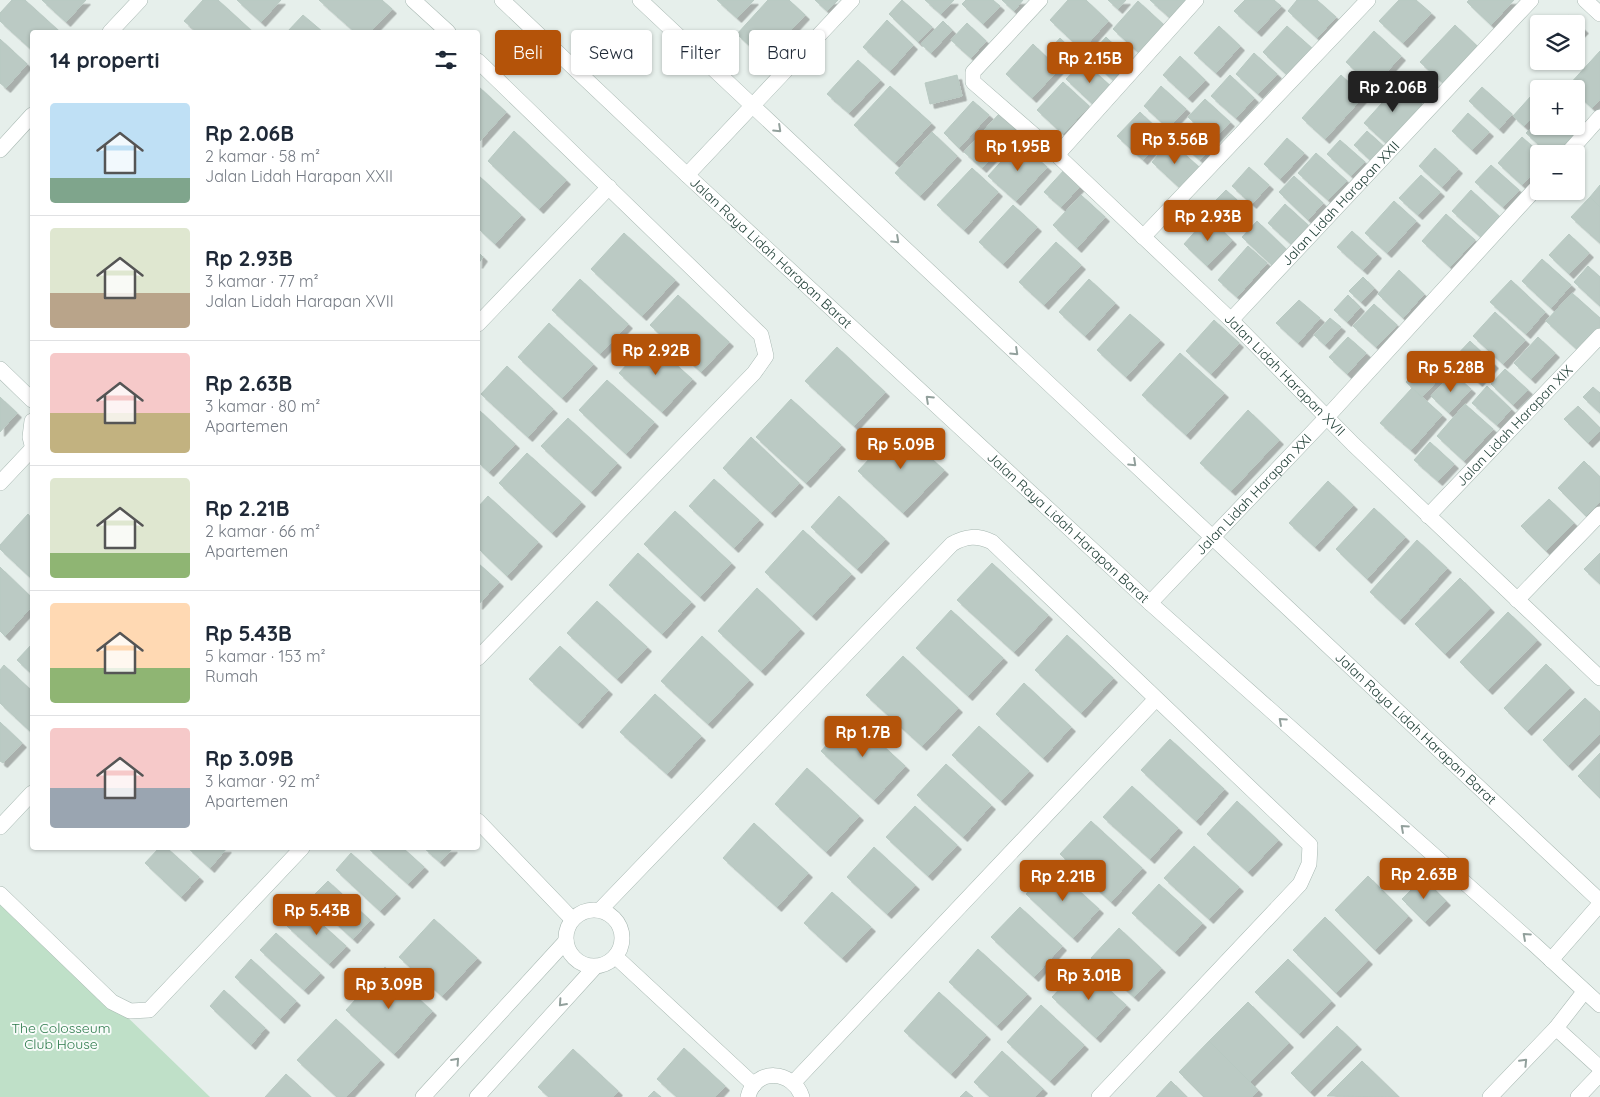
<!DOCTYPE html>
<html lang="id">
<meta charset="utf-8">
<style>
:root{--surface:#fff;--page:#f2f2f3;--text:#1f2937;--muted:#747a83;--line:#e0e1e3;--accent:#b45309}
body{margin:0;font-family:Quicksand,sans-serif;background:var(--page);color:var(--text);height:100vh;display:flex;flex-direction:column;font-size:19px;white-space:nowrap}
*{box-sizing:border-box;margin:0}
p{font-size:16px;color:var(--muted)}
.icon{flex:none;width:28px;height:28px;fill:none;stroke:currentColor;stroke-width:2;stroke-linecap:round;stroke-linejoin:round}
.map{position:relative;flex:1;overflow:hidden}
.side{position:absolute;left:30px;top:30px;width:450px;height:820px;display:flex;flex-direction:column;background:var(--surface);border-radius:5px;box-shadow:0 1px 4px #0004}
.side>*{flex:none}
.guide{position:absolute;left:495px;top:30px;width:475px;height:45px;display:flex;gap:10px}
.tools{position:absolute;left:1530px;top:15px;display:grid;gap:10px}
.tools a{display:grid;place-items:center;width:55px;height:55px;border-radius:5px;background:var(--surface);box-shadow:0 1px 4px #0004;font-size:25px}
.price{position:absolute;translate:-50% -42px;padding:0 11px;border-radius:5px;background:var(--accent);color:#fff;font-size:16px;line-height:32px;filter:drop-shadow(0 1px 2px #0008)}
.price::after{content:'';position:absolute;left:50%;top:30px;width:15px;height:11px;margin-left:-8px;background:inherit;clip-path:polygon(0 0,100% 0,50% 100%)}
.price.selected{background:#222;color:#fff}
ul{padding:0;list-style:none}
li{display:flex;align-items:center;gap:15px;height:125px;padding:0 20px}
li+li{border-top:1px solid var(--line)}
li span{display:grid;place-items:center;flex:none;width:140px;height:100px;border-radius:5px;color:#555}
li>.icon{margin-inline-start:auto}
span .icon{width:60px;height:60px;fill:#fffc;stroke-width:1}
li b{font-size:21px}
h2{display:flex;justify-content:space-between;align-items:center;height:60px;padding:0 20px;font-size:21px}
.pill{padding:0 18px;border-radius:5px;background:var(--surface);box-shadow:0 1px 4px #0004;font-size:18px;line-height:45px}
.pill.selected{background:var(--accent);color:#fff}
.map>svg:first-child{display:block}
.green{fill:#bfe0c8}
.building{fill:#bbcac4;stroke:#b8c9c2;filter:url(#shadow)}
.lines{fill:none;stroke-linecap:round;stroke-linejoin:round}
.minor-casing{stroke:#a8b8b2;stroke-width:16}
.minor{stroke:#fff;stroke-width:15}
.oneway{stroke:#92a09c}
.labels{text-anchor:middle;stroke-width:4;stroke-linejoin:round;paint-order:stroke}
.street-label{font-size:14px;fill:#24423a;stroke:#f7fbf9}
.park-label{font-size:14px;fill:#2d7a4b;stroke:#f7fbf9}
</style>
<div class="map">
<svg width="1600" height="1097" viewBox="0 0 1600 1097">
<defs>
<filter id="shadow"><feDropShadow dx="4.5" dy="4.5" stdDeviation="0" flood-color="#0004"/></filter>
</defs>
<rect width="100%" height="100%" fill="#e6efeb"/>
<!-- green -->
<path class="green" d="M0,894L210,1097H0Z"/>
<!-- building -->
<path class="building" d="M12,0H25L58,30L56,32H32V50L0,21V13Z
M42,0H86L66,22Z
M203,0H218L253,32H197L184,21Z
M237,0H281L261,22Z
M319,0H382L392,9L370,32H355Z
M717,0H754L737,18Z
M768,0H789L805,15L764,59L737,34Z
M815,0H838L827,11Z
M902,0L932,27L918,42L889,14Z
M925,0H954L941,14Z
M966,0H993L1000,6L983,24L962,4Z
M1002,0H1023L1014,11Z
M1068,0H1086L1108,21L1082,50L1050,20Z
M1108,0H1126L1118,9Z
M1150,0H1195L1175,22Z
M1245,0H1274L1281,6L1257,32L1234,11Z
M1297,0H1317L1336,17L1317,38L1288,11Z
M1399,0H1416L1431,13L1403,43L1379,21Z
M1469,0H1514L1491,25L1467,2Z
M1138,1L1164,25L1139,53L1113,29Z
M303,15L323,32H287Z
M1568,15L1584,29L1576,37V24H1560Z
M887,20L913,45L890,71L863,47Z
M943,21L952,30L931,53L921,44Z
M967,23L986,41L971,58L951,40Z
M1455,25L1477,46L1443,83L1420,62Z
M1219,26L1240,46L1216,73L1194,53Z
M1287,26L1313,49L1288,76L1263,52Z
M1374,31L1401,56L1373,87L1346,62Z
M1106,37L1133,63L1115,82L1088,57Z
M1060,38L1078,55L1067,67L1049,50Z
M0,39L27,64L6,88L0,83Z
M1033,44L1059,69L1032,98L1006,74Z
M1600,51V99L1592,108L1576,93V89L1568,86Z
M1254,53L1277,74L1258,94L1236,74Z
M1180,56L1205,80L1188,98L1163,75Z
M858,60L880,80L849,113L827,94Z
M1083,61L1114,89L1097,108L1066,79Z
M957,75L962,96L930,104L925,83Z
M1230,75L1254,98L1236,118L1211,96Z
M1341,75L1364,96L1325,139L1302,118Z
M1063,82L1089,106L1063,134L1037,110Z
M1400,83L1422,104L1386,143L1364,123Z
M478,86L506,112L478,143Z
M890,86L931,123L895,163L854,125Z
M1161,86L1186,109L1168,128L1144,106Z
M1540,86L1543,89H1539V111L1524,126L1513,116Z
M1482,87L1512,114L1499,129L1469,101Z
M1205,99L1230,122L1213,140L1188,117Z
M973,101L989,115L959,148L944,133Z
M1140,112L1165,136L1143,160L1117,136Z
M1468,113L1489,132L1472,150L1452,131Z
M999,114L1017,131L982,168L964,152Z
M1539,120V126H1572L1577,131L1556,154H1549L1526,133Z
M1187,123L1213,147L1200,160L1174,137Z
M514,131L566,180L539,209L488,161Z
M1367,131L1389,151L1376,165L1354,145Z
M932,132L957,156L920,196L895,173Z
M1522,137L1541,154H1539V166L1522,185L1498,163Z
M1287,138L1304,153L1280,179L1264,164Z
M1340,140L1365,162L1351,176L1327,154Z
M1170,141L1199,167L1180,188L1152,162Z
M1019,142L1047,167L1016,201L988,176Z
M1435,148L1458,169L1442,187L1419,166Z
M1316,153L1347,181L1328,200L1298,173Z
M1491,165L1519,190L1503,207L1475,182Z
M1249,167L1269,185L1252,204L1232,186Z
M972,168L998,192L964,230L937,205Z
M1065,169L1082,184L1061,207L1044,192Z
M478,175L521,215L495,244L478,228Z
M1421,175L1440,192L1418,215L1399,198Z
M1294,176L1323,203L1308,220L1279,192Z
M1600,185V207L1590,197Z
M1226,190L1247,209L1233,223L1212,204Z
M1471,190L1501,218L1482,238L1452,211Z
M1081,195L1105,217L1077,248L1053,225Z
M1590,197L1600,207V243L1571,217Z
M1394,201L1416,221L1387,253L1365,233Z
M1285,204L1308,225L1291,244L1268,223Z
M1013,205L1037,227L1003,264L979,242Z
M1446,214L1475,240L1450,267L1422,241Z
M1208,217L1232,240L1207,266L1184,244Z
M1257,221L1287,250L1273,266L1242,237Z
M1352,231L1377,254L1363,270L1337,247Z
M624,233L675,280L642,316L591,269Z
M1569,234L1589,253L1569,274L1549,255Z
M1056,242L1081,265L1044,305L1019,282Z
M1248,246L1267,263L1237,297L1218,280Z
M478,252L483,257L478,264Z
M1542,259L1571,285L1551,308L1522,281Z
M1588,266L1600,277V306L1574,282Z
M1399,270L1424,294L1403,318L1378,294Z
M1363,277L1374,288L1361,302L1349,291Z
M580,279L628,324L600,354L552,310Z
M1089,279L1115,303L1085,336L1059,312Z
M1511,280L1545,312L1526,334L1490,302Z
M1572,293L1600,318V331L1580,352L1546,321Z
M678,295L729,342L701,372L650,325Z
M1348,295L1360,307L1347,322L1334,310Z
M1299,300L1320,318L1298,343L1276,323Z
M1374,304L1397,325L1376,347L1353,326Z
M1495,312L1525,340L1503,364L1473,336Z
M1130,314L1160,340L1126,377L1097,350Z
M1330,318L1341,327L1325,345L1314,335Z
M1214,320L1239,343L1211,374L1186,351Z
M549,323L593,364L562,398L518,357Z
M1348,337L1366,353L1347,374L1329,357Z
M1538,337L1555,353L1531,379L1514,363Z
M649,340L692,379L662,412L619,373Z
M1470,341L1494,364L1478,382L1453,359Z
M837,347L885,392L854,426L805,381Z
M1180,353L1224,393L1186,435L1142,395Z
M1430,356L1446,371L1422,397L1406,382Z
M507,366L553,409L528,437L481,394Z
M1505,369L1528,390L1513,405L1491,384Z
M1453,373L1471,389L1449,413L1431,396Z
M607,380L654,422L626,454L579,410Z
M1487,386L1511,409L1497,425L1472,403Z
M1593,387L1600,393V413L1583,397Z
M1412,388L1442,415L1411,450L1380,423Z
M0,397L17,413L0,432Z
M791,399L841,445L806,483L756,437Z
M1465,404L1493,429L1464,461L1437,436Z
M1578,406L1600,428V431L1588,443L1564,419Z
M478,409L515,444L489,472L478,462Z
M1248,410L1279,440L1231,491L1200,463Z
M568,418L617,463L591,492L541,446Z
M898,428L944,470L903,513L858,471Z
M751,437L799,483L771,513L723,468Z
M1430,442L1454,464L1438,481L1414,460Z
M527,453L581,502L552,533L499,483Z
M1584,461L1600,477V502L1586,516L1558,488Z
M714,479L759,520L734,548L689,506Z
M1328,481L1353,505L1315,547L1289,523Z
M488,496L538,542L507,576L478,548V507Z
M839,496L885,539L857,569L811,527Z
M1549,499L1574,523L1546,551L1521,526Z
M1374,508L1405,537L1367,579L1336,549Z
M675,511L731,563L700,597L644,544Z
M28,514L32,519V579L0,549V545Z
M803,530L851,574L812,616L765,572Z
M1417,540L1447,568L1400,620L1370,592Z
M638,553L691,602L662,634L609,585Z
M1600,553V584L1584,569Z
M478,563L499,582L478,605Z
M992,563L1048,615L1014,652L957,600Z
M0,567L32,598V606L5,636L0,631Z
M1460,578L1490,608L1445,654L1415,624Z
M757,588L800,629L761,671L718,631Z
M597,601L647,647L617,679L567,633Z
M951,610L1003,658L968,696L916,648Z
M1508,612L1537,640L1488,690L1460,662Z
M1067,635L1113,678L1081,713L1035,670Z
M702,636L749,680L708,724L661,681Z
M32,644V674L17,660Z
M560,646L608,690L578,724L529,679Z
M903,656L958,708L922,746L866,695Z
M1546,664L1570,688L1527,731L1504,708Z
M4,665L32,691L31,732L0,703V670Z
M1024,683L1071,727L1043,758L996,714Z
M655,694L701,736L667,774L620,732Z
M1585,698L1600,712V734L1568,766L1543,740Z
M852,717L905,766L874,800L821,751Z
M0,722L22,743L3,763L0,761Z
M979,726L1029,771L1001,801L952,755Z
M1170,739L1224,789L1196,821L1141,770Z
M1600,753V798L1578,776Z
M946,764L991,805L963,837L917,795Z
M807,768L859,816L826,852L775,804Z
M1132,786L1178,828L1150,859L1103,817Z
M1237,801L1278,840L1248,872L1207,834Z
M915,806L957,845L928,876L886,837Z
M1091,821L1142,868L1111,902L1060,854Z
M754,823L808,873L777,907L723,858Z
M1194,846L1239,887L1209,919L1164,878Z
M874,847L915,885L887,914L847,877Z
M159,848H167L199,877L181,897L145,863Z
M188,848H227L210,868Z
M368,848H403L424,867L408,884Z
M424,848H453L440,862Z
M351,853L396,894L380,911L336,870Z
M1052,866L1099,909L1073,938L1026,894Z
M1368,876L1408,916L1375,950L1335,910Z
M1423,878L1446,901L1425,922L1402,899Z
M328,881L370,920L353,939L310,899Z
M1159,884L1202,923L1175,952L1132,913Z
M832,892L871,927L842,958L804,923Z
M1020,907L1062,946L1034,977L991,937Z
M304,908L346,946L329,964L287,926Z
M1325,917L1368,960L1336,993L1293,950Z
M434,919L477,958L442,996L399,957Z
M1119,928L1161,968L1134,997L1091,958Z
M276,933L320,973L304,990L260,950Z
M978,949L1027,994L997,1026L949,982Z
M251,959L296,1001L280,1019L235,977Z
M1288,959L1331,1001L1299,1034L1255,992Z
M1082,965L1126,1005L1096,1038L1052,997Z
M385,967L432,1011L394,1054L346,1010Z
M224,990L265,1028L251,1045L210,1006Z
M939,992L986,1035L951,1074L904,1031Z
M1248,1002L1289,1043L1250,1082L1209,1041Z
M1041,1005L1084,1045L1050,1081L1007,1042Z
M336,1019L380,1060L346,1097H337L297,1060Z
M1337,1026L1357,1045L1310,1092L1291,1073Z
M1209,1041L1258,1090L1252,1097H1204L1179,1072Z
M684,1048L725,1086L715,1097H677L657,1079Z
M573,1049L618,1091L613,1097H549L538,1087Z
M1002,1051L1043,1089L1035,1097H990L974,1082Z
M1362,1061L1399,1097L1327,1096Z
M286,1074L311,1097H265Z
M1171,1081L1187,1097H1156Z
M654,1091L661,1097H648Z
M966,1091L973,1097H960Z"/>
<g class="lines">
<defs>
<g id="minor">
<path d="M413,0L448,32"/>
<path id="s1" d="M502,0L687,175L1150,603L1536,946L1600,1005"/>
<path id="s2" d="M640,0L1600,901"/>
<path id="s3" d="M1040,0L973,72V82L1057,155L1231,320L1353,444L1600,678"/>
<path d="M1585,0L1600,14"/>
<path d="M110,32L140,0"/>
<path d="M478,61L761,335L766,356L754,373L478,658"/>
<path d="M0,150L32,115"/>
<path d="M1567,154L1600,117"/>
<path d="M1057,155L1196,0"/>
<path d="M687,175L852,0"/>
<path d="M1143,237L1368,0"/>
<path id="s4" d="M1231,320L1531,0"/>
<path d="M478,324L609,187"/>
<path d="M0,369L32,400"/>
<path d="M32,421L30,437L32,445"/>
<path d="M0,483L32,449"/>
<path id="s5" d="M1428,516L1600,336"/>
<path d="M1517,600L1600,514"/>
<path id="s6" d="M1150,603L1327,417L1539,185"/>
<path d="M478,821L572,919"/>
<path d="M0,827L32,793"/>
<path d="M0,894L112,1002L130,1011L149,1010L302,848"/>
<circle cx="594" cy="938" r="28"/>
<path d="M600,910L952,544C966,536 977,535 992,542L1310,845L1309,864L1300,884L1099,1097"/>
<path d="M616,957L754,1085"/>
<path d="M1551,960L1600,904"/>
<path d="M1556,1028L1600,1068"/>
<path d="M794,1082L1155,700"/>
<path d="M423,1097L566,941"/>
<path d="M477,1097L595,967"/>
<path d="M748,1097C755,1067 793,1070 802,1097"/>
<path d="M1490,1097L1556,1028L1584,992"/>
<path d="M1578,1097L1600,1074"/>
</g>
</defs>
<!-- minor casing -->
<use href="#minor" class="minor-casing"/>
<!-- minor -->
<use href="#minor" class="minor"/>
</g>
<!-- one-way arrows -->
<defs><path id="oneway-chevron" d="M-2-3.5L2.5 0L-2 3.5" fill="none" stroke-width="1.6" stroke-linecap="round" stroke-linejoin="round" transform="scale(1.25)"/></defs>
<g class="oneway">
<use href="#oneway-chevron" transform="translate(778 129) rotate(43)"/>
<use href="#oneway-chevron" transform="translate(896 240) rotate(43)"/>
<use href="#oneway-chevron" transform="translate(1015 352) rotate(43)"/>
<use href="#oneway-chevron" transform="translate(929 399) rotate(-137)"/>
<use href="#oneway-chevron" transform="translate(1133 463) rotate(43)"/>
<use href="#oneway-chevron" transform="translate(1282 721) rotate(-138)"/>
<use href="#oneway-chevron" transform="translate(1404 828) rotate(-138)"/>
<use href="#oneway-chevron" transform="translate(1526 936) rotate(-138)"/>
<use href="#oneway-chevron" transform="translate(562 1003) rotate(132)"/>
<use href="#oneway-chevron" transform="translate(456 1061) rotate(-48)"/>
<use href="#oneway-chevron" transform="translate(1524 1062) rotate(-46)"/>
</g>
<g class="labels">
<!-- street labels -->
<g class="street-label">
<text dy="5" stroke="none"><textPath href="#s4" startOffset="160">Jalan Lidah Harapan XXII</textPath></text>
<text dy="5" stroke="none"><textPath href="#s1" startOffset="369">Jalan Raya Lidah Harapan Barat</textPath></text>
<text dy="5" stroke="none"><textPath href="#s3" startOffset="536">Jalan Lidah Harapan XVII</textPath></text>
<text dy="5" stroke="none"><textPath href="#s5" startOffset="125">Jalan Lidah Harapan XIX</textPath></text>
<text dy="5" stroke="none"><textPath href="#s6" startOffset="150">Jalan Lidah Harapan XXI</textPath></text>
<text dy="5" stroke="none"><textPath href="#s1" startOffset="774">Jalan Raya Lidah Harapan Barat</textPath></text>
<text dy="5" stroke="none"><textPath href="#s2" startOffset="1064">Jalan Raya Lidah Harapan Barat</textPath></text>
</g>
<!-- park labels -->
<g class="park-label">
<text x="61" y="1033">The Colosseum<tspan x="61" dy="16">Club House</tspan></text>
</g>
</g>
</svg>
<div class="tools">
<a><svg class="icon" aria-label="layers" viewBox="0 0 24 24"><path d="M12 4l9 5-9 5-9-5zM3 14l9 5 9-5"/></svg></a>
<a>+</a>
<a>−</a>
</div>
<b class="price" style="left:1090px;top:84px">Rp 2.15B</b>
<b class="price selected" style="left:1393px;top:113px">Rp 2.06B</b>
<b class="price" style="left:1175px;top:165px">Rp 3.56B</b>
<b class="price" style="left:1018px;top:172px">Rp 1.95B</b>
<b class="price" style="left:1208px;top:242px">Rp 2.93B</b>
<b class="price" style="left:656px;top:376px">Rp 2.92B</b>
<b class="price" style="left:1451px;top:393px">Rp 5.28B</b>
<b class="price" style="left:901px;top:470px">Rp 5.09B</b>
<b class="price" style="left:863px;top:758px">Rp 1.7B</b>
<b class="price" style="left:1424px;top:900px">Rp 2.63B</b>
<b class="price" style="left:1063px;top:902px">Rp 2.21B</b>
<b class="price" style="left:317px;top:936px">Rp 5.43B</b>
<b class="price" style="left:1089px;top:1001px">Rp 3.01B</b>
<b class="price" style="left:389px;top:1010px">Rp 3.09B</b>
<div class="guide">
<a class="pill selected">Beli</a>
<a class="pill">Sewa</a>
<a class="pill">Filter</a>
<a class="pill">Baru</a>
</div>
<section class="side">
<h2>14 properti<svg class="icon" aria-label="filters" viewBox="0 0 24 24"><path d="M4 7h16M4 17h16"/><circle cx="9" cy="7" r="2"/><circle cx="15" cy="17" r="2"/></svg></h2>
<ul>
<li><span style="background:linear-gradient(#bfe0f5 75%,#7fa58c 0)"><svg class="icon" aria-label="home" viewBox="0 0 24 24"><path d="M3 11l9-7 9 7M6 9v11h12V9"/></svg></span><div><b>Rp 2.06B</b><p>2 kamar · 58 m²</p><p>Jalan Lidah Harapan XXII</p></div></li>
<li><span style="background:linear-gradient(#dfe7d0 65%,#b9a48a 0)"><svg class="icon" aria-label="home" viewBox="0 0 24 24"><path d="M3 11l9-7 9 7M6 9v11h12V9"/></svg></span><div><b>Rp 2.93B</b><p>3 kamar · 77 m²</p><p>Jalan Lidah Harapan XVII</p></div></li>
<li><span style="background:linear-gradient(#f6c9c9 60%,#c2b280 0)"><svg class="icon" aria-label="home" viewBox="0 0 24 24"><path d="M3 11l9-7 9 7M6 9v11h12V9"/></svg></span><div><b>Rp 2.63B</b><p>3 kamar · 80 m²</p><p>Apartemen</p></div></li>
<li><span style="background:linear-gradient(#dfe7d0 75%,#8fb573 0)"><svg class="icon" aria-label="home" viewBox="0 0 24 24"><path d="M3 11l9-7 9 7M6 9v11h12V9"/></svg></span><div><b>Rp 2.21B</b><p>2 kamar · 66 m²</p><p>Apartemen</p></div></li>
<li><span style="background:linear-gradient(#ffd9b3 65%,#8fb573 0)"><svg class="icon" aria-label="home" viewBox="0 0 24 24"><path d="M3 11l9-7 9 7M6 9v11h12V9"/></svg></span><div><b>Rp 5.43B</b><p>5 kamar · 153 m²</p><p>Rumah</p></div></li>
<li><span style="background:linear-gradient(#f6c9c9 60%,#9aa5b1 0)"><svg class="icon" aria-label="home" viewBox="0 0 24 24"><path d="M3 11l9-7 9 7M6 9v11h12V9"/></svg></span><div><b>Rp 3.09B</b><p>3 kamar · 92 m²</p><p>Apartemen</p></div></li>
</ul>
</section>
</div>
